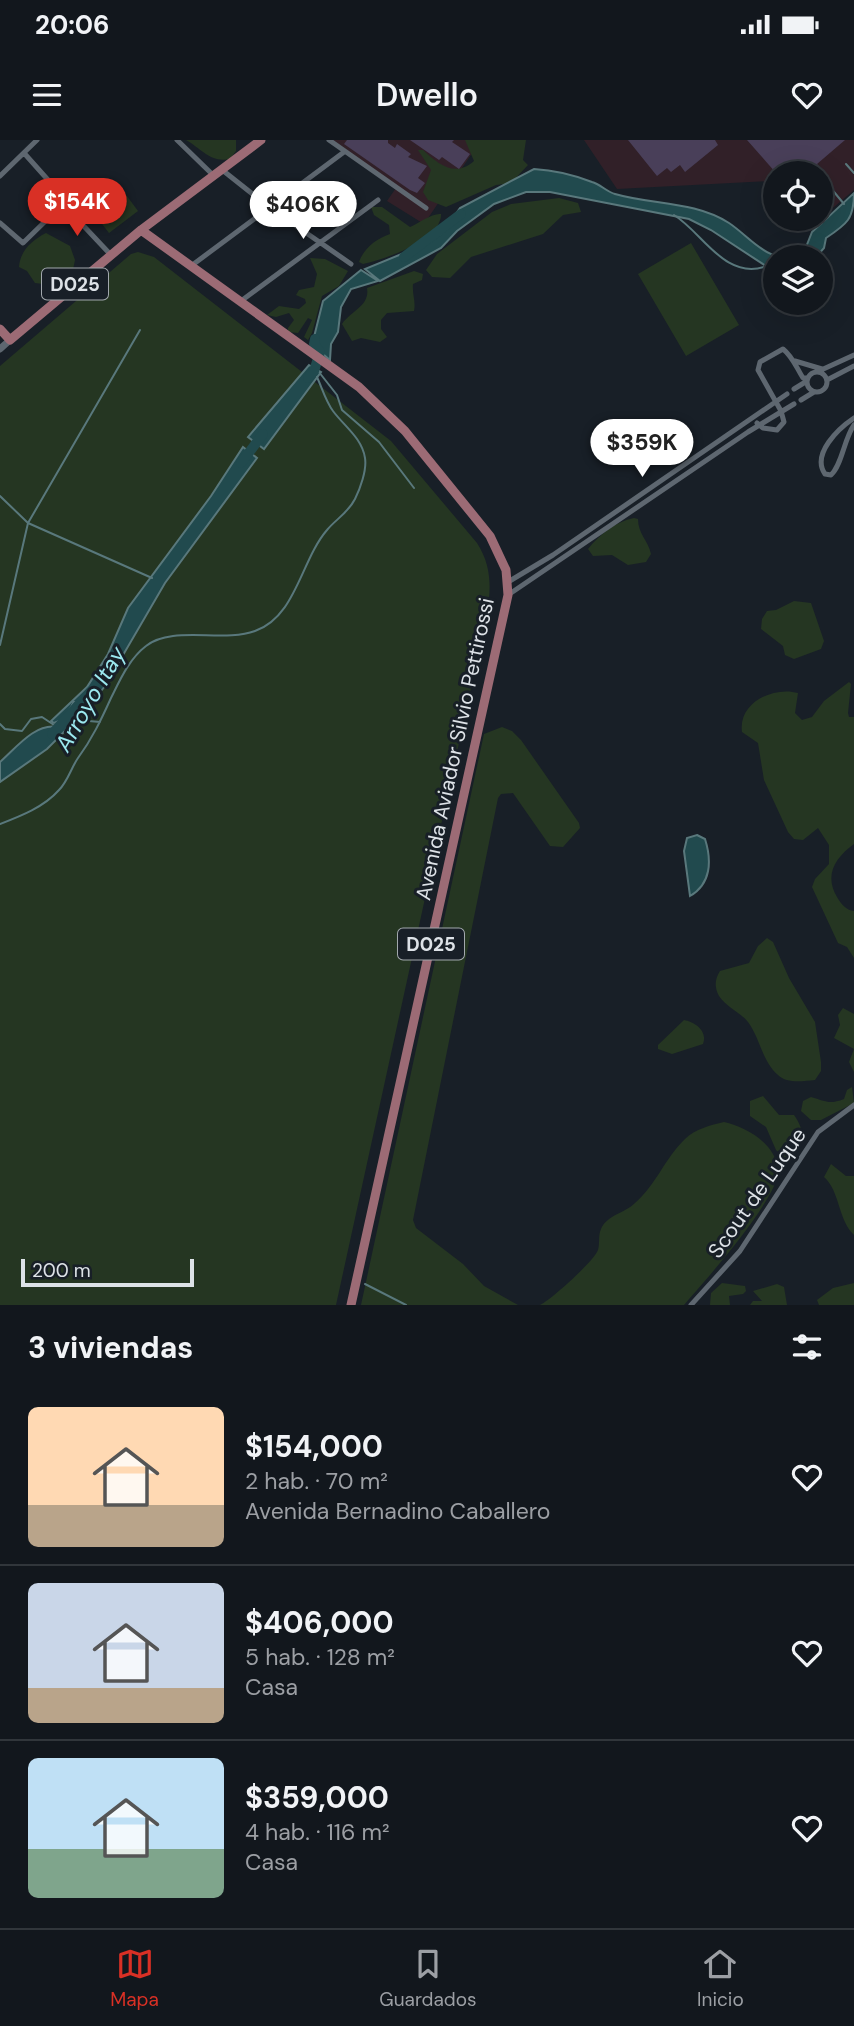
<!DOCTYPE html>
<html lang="es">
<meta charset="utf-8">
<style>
:root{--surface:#12171d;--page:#1f242a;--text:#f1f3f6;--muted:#9c9fa4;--line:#31363b;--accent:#d93025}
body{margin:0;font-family:"DM Sans",sans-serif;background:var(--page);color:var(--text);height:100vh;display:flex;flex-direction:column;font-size:26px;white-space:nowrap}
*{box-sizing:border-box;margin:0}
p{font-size:23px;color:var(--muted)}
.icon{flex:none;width:38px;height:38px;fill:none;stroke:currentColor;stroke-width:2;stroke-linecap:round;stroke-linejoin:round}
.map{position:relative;height:1165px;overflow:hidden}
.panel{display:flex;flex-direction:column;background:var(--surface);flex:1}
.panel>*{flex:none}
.controls{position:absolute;left:763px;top:21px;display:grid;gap:14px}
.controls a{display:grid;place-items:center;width:70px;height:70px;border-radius:50%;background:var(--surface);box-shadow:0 7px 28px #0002,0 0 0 2px var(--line);font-size:35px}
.scale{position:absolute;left:21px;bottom:18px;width:173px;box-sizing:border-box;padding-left:7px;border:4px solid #dde2e7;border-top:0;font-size:19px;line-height:24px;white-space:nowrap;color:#dde2e7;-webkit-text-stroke:5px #181f27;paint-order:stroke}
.price{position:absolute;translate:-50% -60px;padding:0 16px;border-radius:24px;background:#fff;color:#222;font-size:23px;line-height:46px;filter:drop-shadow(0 2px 4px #0008)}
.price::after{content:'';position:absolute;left:50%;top:42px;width:21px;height:16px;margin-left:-10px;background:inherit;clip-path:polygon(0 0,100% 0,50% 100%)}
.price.active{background:var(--accent);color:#fff}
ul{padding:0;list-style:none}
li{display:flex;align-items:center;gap:21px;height:175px;padding:0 28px}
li+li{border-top:2px solid var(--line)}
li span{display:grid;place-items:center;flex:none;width:196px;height:140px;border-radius:10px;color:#555}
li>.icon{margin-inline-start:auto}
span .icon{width:84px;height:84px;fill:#fffc;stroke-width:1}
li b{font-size:30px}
h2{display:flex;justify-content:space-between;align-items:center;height:84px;padding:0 28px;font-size:30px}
.status{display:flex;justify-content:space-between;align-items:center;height:49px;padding:0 35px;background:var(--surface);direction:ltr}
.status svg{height:19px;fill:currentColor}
header{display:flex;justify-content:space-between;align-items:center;height:91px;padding:0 28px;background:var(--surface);font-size:32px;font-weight:600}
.dock{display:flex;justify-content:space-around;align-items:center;height:98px;border-top:2px solid var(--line);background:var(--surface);font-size:19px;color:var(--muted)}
.dock a{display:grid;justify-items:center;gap:4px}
.dock .active{color:var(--accent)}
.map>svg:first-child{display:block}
.industrial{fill:#312028}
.green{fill:#253622}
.water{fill:#214a4e;stroke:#59787c;stroke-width:2}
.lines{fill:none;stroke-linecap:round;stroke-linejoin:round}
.stream{stroke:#59787c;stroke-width:2}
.river{stroke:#214a4e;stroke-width:10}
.building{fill:#493f59}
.minor{stroke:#5e6770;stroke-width:5}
.tertiary{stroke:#5e6770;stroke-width:7}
.primary{stroke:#9c6b75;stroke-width:9}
.labels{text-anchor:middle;stroke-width:6;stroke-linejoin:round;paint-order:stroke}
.shield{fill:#181f27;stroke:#a2a8ad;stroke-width:2}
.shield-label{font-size:19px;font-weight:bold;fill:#dde2e7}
.street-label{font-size:21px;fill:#dde2e7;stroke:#181f27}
.water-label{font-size:23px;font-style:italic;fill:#9ce9f0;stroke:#181f27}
</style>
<div class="status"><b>20:06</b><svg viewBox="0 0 49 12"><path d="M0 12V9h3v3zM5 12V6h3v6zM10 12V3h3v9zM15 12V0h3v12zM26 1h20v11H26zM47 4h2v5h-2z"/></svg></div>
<header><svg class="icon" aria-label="menu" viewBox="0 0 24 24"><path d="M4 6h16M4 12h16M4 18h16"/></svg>Dwello<svg class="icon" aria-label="heart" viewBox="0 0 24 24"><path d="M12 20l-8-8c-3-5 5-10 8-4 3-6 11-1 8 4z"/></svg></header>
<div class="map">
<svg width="854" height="1165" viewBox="0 0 854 1165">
<rect width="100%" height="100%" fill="#181f27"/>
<!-- industrial -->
<path class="industrial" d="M333,0H481L424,84L387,61L396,48Z
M584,0H854V50L821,78V33H775V47L770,41L617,49Z"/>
<!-- green -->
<path class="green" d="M186,0H236V11L230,19C210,23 202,9 186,0Z
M465,0H526L523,20L528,25L511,43L496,45L446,67L428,60L423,52L431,30L418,10H423C438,24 455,38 474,21Z
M121,48L138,71L109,93L92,71Z
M559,58L578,63L581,72L563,75L543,94L471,117L450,138L432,137L426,130L437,114L492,72L511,64Z
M371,67H382L410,87C419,83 432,73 441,74C442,99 384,120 363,124L359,122C364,108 376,99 390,94L389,85L374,75Z
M46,93L70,106L75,120L71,139L58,146L35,143L27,131L19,127C20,111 32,100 46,93Z
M691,103L739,185L686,216L638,134Z
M138,112L154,117L391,301L477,403C499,437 487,470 480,507L336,1165H0V226L131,114Z
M310,118L325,119L348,131L339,146L322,156L312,193L308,200L304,197L312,180L308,178L298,193L288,192V188L294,180L289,173L276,177L267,175L279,166L299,169L306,163L305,159L296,155L299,150L314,147L317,134Z
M414,131L423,134L422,140L413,144C412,155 416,161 414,171L387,173L381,180V189L387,197L380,202L361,198L352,201L342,184C352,170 370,166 367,148Z
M634,378L638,379C638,394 648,400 651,414L646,422L628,425L612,415L593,416L588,409C600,394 615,382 634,378Z
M794,461L811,463L824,501L821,509L794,519L785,515L783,506L761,489L762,479L767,471L776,470Z
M849,542L851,544L848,573L849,577H854V704C835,718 824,735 837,757C841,764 846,770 854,771V818L847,807L838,803L812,747L815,739L829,724V705L818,688L803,700L794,699L788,692L764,640L758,603L742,592C738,563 773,546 798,553L795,573L802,580L812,577L824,561Z
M502,587L512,591L521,600L579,683L580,688L563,707L550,706L513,653L501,654L498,658L413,1080L416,1088L463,1124L484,1146L518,1165H361L484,594Z
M767,798L773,802L789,838L815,882L821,922V931L815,940C803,941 787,944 778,935C762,921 760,898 748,882C740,872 726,867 719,856C714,847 715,839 720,831L749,823L758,806Z
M843,868L854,874V932L849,922L854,909L834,898L840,885L838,875Z
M684,880C695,882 708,891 703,904L672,914L658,909V905Z
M852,947L854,963L821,980H811L801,971L803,961L811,957C825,961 829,965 844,959L847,950Z
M763,956L779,975H794C805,990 806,1006 791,1018L786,1019L776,1010L766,987L750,976V961Z
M724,982C746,987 775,1003 778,1029C782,1055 703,1143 684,1165H540C551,1160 594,1121 598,1110C600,1104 598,1095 601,1089C607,1075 625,1073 635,1063C656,1045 665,1018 685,999C695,989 711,985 724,982Z
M831,1024L846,1036H854V1095C838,1080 840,1051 824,1037Z
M722,1143L745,1146L746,1151L743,1154L729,1156L730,1165H710L711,1153Z
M854,1143V1165H819L817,1160L833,1148Z
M777,1144L784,1147L787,1165H750L753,1161H762L753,1151Z"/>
<!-- water -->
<path class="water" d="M534,29C552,30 574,35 592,42C600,44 607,52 615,54C653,65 694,61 729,83C753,99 771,129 804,112L812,92L854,53C854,79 847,84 826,98L824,108L816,117H775V132L711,90L689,79L550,52H526L494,64L457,91L441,108L380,141L365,129L426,104L443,92L460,68Z
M361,130L378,141L351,149L341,167L338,192L331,204L330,220L312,205L323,161Z
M309,225L321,232L264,309L248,297Z
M243,307L257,318L165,443L105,546L86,570L81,562H74L64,579L54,583L51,581L87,547L108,514L128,468L211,356Z
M80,565L83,573L47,609L0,642V622C16,608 35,583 57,587L69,580L74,566Z
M697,695L705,699C712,721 711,744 690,756L684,711L687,698Z"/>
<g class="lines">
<!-- stream -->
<path class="stream" d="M846,24L854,33
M825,41L844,64
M674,75C703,93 724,139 764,127
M788,117L806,108
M140,190L28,383L152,438
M315,227L337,255L342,270L379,302L414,348
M0,356L28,383L0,505
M0,584L5,589L22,591L31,579L42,577L54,585L67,579L73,563H81L89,581L100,582
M0,684C21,676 44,667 59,650C68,641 71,628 78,618C92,599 101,580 111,558C120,540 129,519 146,506C172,485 223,503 255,491C296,477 301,420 327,390C336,379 348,373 355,359C360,349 367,330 365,318C362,298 344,286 333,271C326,262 322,248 317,237
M365,1144L406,1165"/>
<!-- river -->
<path class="river" d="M404,117L461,74
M308,238L314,231L320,212L314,204L315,199
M241,323L263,294
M52,594L91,551"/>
</g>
<!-- building -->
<path class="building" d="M347,0H388V3L395,8L397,4L411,14L408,17L427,26L418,38L425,43L417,53L410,50L344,4Z
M410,0H454L452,2L470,14L459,29L442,17L439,20Z
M628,0H715L718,5L685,32L680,25L671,32L667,28L657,36Z
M747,0H845L817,24L823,31L820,33H776Z"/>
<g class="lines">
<!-- minor -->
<path class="minor" d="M177,0L213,35
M329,0L426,68
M221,29L269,67L351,124
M0,36L37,0
M63,64L110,114
M0,83L23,103L65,62V59L24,13
M191,126L344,12
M241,161L378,60
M795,221L822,229
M819,231L854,215
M807 242a10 10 0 1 1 20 0a10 10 0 1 1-20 0Z
M827,240L854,226
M794,249L807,241
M801,260L814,252
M854,278C839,288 811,314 825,334L831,335C842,325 844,299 854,285
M757,283L763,288L777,290L784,282L781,271L758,230L760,222L783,209C793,217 796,227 803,238H808
M508,442L553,415L787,254
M508,455L748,292L794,264
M691,1165L740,1111L818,992L854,965"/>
<!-- tertiary -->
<path class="tertiary" d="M0,209L10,200"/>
<!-- primary -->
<path class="primary" d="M141,90L359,247L405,291L490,396L506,430L508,455L351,1165
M0,189L10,200L141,90L261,0"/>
</g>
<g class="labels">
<!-- shield labels -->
<g class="shield">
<rect x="42" y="128.5" width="66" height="31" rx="5"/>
<rect x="398" y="788.5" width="66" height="31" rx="5"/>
</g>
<g class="shield-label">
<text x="75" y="151">D025</text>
<text x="431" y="811">D025</text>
</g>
<!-- street labels -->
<g class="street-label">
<text transform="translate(455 609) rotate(-78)" y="7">Avenida Aviador Silvio Pettirossi</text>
<text transform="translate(757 1053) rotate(-55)" y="7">Scout de Luque</text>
</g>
<!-- water labels -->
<g class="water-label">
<text transform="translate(90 559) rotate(-60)" y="8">Arroyo Itay</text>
</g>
</g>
</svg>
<div class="controls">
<a><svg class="icon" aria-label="locate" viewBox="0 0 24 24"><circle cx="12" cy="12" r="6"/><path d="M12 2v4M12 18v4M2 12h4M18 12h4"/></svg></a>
<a><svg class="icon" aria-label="layers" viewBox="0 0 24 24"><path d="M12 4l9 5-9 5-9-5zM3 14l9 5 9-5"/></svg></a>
</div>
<div class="scale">200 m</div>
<b class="price active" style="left:77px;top:98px">$154K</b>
<b class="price" style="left:303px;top:101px">$406K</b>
<b class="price" style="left:642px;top:339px">$359K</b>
</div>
<section class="panel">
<h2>3 viviendas<svg class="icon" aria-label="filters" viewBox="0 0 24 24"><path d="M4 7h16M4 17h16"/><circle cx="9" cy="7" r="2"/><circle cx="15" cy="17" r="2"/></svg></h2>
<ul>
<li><span style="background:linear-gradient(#ffd9b3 70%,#b9a48a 0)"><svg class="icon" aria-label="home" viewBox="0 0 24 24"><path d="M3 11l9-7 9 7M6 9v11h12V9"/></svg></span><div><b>$154,000</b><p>2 hab. · 70 m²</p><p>Avenida Bernadino Caballero</p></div><svg class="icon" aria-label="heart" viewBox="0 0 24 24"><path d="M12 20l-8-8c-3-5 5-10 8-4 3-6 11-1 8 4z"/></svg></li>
<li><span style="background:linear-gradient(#c9d6e8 75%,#b9a48a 0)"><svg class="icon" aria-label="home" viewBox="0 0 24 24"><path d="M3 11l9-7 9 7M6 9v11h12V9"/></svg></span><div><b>$406,000</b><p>5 hab. · 128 m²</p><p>Casa</p></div><svg class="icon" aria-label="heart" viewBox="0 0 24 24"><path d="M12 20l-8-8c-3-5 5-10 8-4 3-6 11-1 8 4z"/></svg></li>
<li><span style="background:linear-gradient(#bfe0f5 65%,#7fa58c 0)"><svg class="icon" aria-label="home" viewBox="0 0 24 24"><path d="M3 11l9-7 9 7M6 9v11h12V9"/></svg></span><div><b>$359,000</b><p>4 hab. · 116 m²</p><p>Casa</p></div><svg class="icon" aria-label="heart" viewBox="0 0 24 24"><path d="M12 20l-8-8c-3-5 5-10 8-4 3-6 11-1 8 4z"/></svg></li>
</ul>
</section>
<nav class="dock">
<a class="active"><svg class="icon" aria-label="map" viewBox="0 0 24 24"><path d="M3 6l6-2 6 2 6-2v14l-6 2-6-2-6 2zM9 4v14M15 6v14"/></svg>Mapa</a>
<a><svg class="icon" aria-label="saved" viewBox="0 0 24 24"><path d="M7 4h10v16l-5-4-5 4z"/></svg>Guardados</a>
<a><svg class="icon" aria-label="home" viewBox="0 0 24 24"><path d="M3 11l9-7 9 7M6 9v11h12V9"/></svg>Inicio</a>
</nav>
